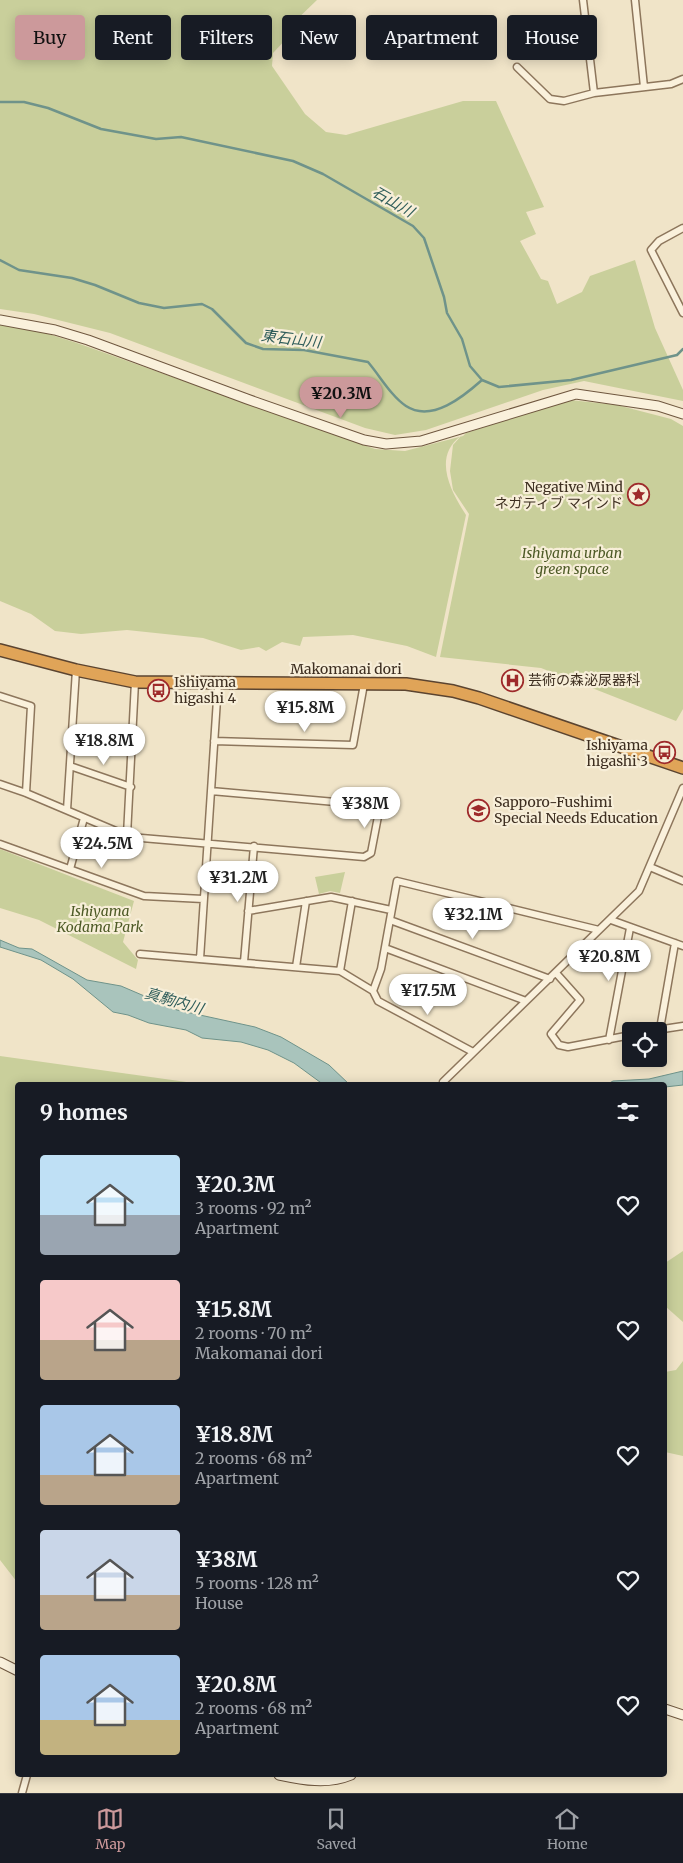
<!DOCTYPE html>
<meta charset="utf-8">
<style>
:root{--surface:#171b24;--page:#242831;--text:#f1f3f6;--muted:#9ea1a6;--line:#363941;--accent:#cc999b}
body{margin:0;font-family:Merriweather,"Noto Sans JP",serif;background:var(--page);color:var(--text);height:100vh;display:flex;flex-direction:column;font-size:19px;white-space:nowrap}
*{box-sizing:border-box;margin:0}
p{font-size:16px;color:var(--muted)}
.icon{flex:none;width:28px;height:28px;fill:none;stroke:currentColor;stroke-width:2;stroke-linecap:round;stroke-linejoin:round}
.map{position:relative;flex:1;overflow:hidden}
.details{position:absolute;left:15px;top:1082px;width:652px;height:695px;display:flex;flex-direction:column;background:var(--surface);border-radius:5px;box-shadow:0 2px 12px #0003}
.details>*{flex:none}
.banner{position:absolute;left:15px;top:15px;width:654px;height:45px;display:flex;gap:10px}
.buttons{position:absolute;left:622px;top:1022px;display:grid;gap:10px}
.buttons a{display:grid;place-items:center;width:45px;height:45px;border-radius:5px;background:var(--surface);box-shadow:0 2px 12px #0003;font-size:25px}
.price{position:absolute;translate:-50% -42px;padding:0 11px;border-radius:18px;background:#fff;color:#222;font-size:16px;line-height:32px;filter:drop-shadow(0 1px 2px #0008)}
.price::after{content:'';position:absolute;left:50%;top:30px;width:15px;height:11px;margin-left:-8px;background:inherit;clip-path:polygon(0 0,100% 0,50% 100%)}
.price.selected{background:var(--accent);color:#111}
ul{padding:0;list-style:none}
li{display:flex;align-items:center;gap:15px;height:125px;padding:0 25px}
li span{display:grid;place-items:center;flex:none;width:140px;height:100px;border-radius:5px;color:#555}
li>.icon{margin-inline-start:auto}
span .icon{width:60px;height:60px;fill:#fffc;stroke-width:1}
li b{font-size:21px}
h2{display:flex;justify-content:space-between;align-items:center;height:60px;padding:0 25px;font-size:21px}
.tag{padding:0 18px;border-radius:5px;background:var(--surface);box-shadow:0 2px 12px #0003;font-size:18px;line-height:45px}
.tag.selected{background:var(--accent);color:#111}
.tab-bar{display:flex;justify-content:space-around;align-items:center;height:70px;border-top:1px solid var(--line);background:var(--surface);font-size:14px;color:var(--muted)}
.tab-bar a{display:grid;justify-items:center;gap:2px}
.tab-bar .selected{color:var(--accent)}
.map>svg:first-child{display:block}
.green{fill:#c9cf9b}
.water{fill:#a9c4bc;stroke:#6f938a}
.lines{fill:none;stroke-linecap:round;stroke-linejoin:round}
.stream{stroke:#6f938a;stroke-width:2.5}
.street-casing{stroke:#8d765c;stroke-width:9}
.secondary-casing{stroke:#6f573f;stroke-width:11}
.highway-casing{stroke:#5b4430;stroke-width:14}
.street{stroke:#faf1dc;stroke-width:6}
.secondary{stroke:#faf1dc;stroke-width:9}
.highway{stroke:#e0a458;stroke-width:11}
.labels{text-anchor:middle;stroke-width:4.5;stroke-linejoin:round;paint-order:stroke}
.poi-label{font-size:14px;fill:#3d2e20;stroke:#f7eed8;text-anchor:start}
.park-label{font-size:14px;font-style:italic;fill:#4d5a26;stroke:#f7eed8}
.street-label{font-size:14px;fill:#3d2e20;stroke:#f7eed8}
.water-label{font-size:15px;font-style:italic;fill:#2f5d5a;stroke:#f7eed8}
</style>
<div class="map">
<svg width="683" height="1793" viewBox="0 0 683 1793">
<rect width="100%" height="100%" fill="#f0e4c8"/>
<!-- green -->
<path class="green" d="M0,0H317L290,26L288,37L273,53L272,66L305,114L326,132L346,135L463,101H496L544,207L526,212L536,234L520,241L541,279L548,281L557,304L582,292L590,276L635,260L655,328L683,390V401L584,381L543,390L426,430L395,435L365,428L110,333L34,314L0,309Z
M0,325L39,331L77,343L375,449L405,451L463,436L466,433L570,400L617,405L671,419L683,426V709L676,721L541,668L440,657L469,514L453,490L450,471L453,445L461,436C432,457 451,492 466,515L436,657L407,646L353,635L303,637L300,646L282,642L266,651L259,647L241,650L203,638L127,630L81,634L55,631L31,614L0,601Z
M0,849L134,901L123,942L138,960L136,969L39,920L0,908Z
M345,872L340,893L330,891L319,894L315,877Z
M0,1056L208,1085H18L17,1582L0,1560Z
M683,1251V1322L665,1306V1263Z
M683,1361V1456L665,1452V1372L676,1370Z"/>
<!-- water -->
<path class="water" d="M0,940L19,948L32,949L87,980L121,986L177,1010L255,1027L281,1037L329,1065L350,1085H324L294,1063L268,1050L241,1042L202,1038L186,1030L149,1023L128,1015L113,1012L73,979L41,960L0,947Z
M683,1071V1085L665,1087V1085H606L613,1081L649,1079Z"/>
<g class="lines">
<!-- stream -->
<path class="stream" d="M0,102H24L48,108L101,129L156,139L181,137L293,161L323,174L413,226L424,238L444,297L447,313L462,339L470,366L482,380L499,387L571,380L677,355L683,349
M0,260L19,270L72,278L95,285L139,303L164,308L202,304L212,309L246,343L263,349L304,350L368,362C380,376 391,396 406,406C432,423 464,396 482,380"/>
<defs>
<path id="street" d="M583,0L594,93
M635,0L644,87
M517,67L550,99L564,101L594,93L671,84L683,79
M683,228L659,241L651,250L683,313
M0,696L31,706L26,793
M214,741L353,745L364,684
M70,766L131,787
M0,784L26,793L130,837L364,857L371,853L380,806L211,791
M67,810L76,670
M127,835L135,682
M0,844L144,896L203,899
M650,867L683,881
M70,869L84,818
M248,911L331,897L391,910
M390,920L550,979
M611,920L683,946
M385,948L526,1001
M140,954L340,971L373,991L378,1001L473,1052
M200,959L218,684
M244,962L254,846
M296,967L306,901
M340,971L352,901
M556,973L580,1000L551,1034L559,1045L568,1047L631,1035
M373,991L381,969L397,881L599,930
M660,1029L675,943
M650,1031L683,1026
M609,1040L630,928
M443,1082L639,891L683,788
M22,1793L27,1775"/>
<path id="secondary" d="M0,320L55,330L88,340L247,399L364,440L386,444L421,441L576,394L658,406L683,414
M0,1662L18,1671
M665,1709L683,1715
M279,1775C303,1780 327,1785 351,1775"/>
<path id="highway" d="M0,650L76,670L135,682L406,684L453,691L479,698L683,768"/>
</defs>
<!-- street casing -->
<use href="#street" class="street-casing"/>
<!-- secondary casing -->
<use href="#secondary" class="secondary-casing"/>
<!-- highway casing -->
<use href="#highway" class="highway-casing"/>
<!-- street -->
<use href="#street" class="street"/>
<!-- secondary -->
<use href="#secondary" class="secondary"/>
<!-- highway -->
<use href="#highway" class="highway"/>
</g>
<!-- icons -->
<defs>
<symbol id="sight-ring" viewBox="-11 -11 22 22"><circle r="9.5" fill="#f7eed8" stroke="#9e2a2b" stroke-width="1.5"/><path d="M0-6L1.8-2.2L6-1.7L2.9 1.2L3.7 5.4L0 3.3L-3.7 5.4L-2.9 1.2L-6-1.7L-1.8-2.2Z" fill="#9e2a2b"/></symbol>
<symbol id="hospital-ring" viewBox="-11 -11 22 22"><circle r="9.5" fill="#f7eed8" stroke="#9e2a2b" stroke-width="1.5"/><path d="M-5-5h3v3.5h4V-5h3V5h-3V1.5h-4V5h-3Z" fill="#9e2a2b"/></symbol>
<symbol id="bus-ring" viewBox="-11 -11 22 22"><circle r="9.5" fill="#f7eed8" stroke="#9e2a2b" stroke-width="1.5"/><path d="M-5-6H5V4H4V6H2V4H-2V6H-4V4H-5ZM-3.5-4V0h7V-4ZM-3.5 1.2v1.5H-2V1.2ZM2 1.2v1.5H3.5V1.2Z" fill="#9e2a2b"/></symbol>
<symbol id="school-ring" viewBox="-11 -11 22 22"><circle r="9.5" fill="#f7eed8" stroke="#9e2a2b" stroke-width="1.5"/><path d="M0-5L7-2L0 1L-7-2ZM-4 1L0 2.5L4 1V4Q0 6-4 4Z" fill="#9e2a2b"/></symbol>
</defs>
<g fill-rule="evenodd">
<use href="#sight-ring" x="626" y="482" width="25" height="25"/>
<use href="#hospital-ring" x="500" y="668" width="25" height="25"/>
<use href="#bus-ring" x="146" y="678" width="25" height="25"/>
<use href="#bus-ring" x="652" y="740" width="25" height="25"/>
<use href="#school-ring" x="466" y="798" width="25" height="25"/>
</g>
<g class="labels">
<!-- poi labels -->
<g class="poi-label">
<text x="623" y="492" text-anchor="end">Negative Mind<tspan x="623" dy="16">ネガティブ マインド</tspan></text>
<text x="528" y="685">芸術の森泌尿器科</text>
<text x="174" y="687">Ishiyama<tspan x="174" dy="16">higashi 4</tspan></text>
<text x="648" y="750" text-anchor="end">Ishiyama<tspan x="648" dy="16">higashi 3</tspan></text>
<text x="494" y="807">Sapporo-Fushimi<tspan x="494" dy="16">Special Needs Education</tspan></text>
</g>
<!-- park labels -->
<g class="park-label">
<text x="572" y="558">Ishiyama urban<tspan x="572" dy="16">green space</tspan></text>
<text x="100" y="916">Ishiyama<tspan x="100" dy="16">Kodama Park</tspan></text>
</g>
<!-- street labels -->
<g class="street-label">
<text x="346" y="674">Makomanai dori</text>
</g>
<!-- water labels -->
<g class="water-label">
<text transform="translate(393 202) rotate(30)" y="5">石山川</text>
<text transform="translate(291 339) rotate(7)" y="5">東石山川</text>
<text transform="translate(174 1001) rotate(16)" y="5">真駒内川</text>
</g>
</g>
</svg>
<div class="buttons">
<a><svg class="icon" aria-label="locate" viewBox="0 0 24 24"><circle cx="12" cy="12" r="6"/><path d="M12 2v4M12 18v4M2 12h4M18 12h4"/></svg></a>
</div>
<b class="price selected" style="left:341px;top:419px">¥20.3M</b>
<b class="price" style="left:305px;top:733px">¥15.8M</b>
<b class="price" style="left:104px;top:766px">¥18.8M</b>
<b class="price" style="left:365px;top:829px">¥38M</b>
<b class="price" style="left:102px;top:869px">¥24.5M</b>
<b class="price" style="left:238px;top:903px">¥31.2M</b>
<b class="price" style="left:473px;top:940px">¥32.1M</b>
<b class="price" style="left:609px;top:982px">¥20.8M</b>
<b class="price" style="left:428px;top:1016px">¥17.5M</b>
<div class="banner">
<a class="tag selected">Buy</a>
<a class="tag">Rent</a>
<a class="tag">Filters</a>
<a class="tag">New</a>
<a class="tag">Apartment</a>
<a class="tag">House</a>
</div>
<section class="details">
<h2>9 homes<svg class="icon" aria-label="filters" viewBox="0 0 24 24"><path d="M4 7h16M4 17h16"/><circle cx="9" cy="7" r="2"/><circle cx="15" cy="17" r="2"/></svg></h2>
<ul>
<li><span style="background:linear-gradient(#bfe0f5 60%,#9aa5b1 0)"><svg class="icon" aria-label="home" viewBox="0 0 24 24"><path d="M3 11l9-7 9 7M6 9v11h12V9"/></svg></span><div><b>¥20.3M</b><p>3 rooms · 92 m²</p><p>Apartment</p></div><svg class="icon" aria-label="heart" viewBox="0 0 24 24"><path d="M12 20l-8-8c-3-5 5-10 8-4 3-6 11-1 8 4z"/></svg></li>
<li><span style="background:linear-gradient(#f6c9c9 60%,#b9a48a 0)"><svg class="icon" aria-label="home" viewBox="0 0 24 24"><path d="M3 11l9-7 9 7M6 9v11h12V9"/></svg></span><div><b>¥15.8M</b><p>2 rooms · 70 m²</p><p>Makomanai dori</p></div><svg class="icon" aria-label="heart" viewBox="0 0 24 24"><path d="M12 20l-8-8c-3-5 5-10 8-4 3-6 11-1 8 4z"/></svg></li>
<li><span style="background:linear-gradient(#a9c7e8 70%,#b9a48a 0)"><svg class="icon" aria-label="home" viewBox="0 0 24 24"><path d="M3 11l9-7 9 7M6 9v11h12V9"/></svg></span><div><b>¥18.8M</b><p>2 rooms · 68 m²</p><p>Apartment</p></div><svg class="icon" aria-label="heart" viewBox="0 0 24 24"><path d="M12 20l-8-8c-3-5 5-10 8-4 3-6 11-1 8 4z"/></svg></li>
<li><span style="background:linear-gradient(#c9d6e8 65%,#b9a48a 0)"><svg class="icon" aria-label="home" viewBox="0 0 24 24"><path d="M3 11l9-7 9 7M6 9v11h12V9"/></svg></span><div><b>¥38M</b><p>5 rooms · 128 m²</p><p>House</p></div><svg class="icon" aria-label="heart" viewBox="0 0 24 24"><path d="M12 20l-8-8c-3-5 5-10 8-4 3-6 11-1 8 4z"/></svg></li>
<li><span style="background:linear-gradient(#a9c7e8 65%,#c2b280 0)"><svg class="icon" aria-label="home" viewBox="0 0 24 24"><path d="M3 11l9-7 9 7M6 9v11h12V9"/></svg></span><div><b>¥20.8M</b><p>2 rooms · 68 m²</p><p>Apartment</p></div><svg class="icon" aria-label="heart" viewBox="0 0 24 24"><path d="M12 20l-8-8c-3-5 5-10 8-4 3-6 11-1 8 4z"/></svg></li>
</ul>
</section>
</div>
<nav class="tab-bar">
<a class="selected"><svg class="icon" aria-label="map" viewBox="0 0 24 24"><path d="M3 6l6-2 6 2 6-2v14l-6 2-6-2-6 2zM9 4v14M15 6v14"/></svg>Map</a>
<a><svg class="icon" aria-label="saved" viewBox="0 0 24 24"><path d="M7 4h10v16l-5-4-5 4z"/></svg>Saved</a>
<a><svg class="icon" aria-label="home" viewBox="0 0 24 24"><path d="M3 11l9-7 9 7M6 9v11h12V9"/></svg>Home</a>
</nav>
